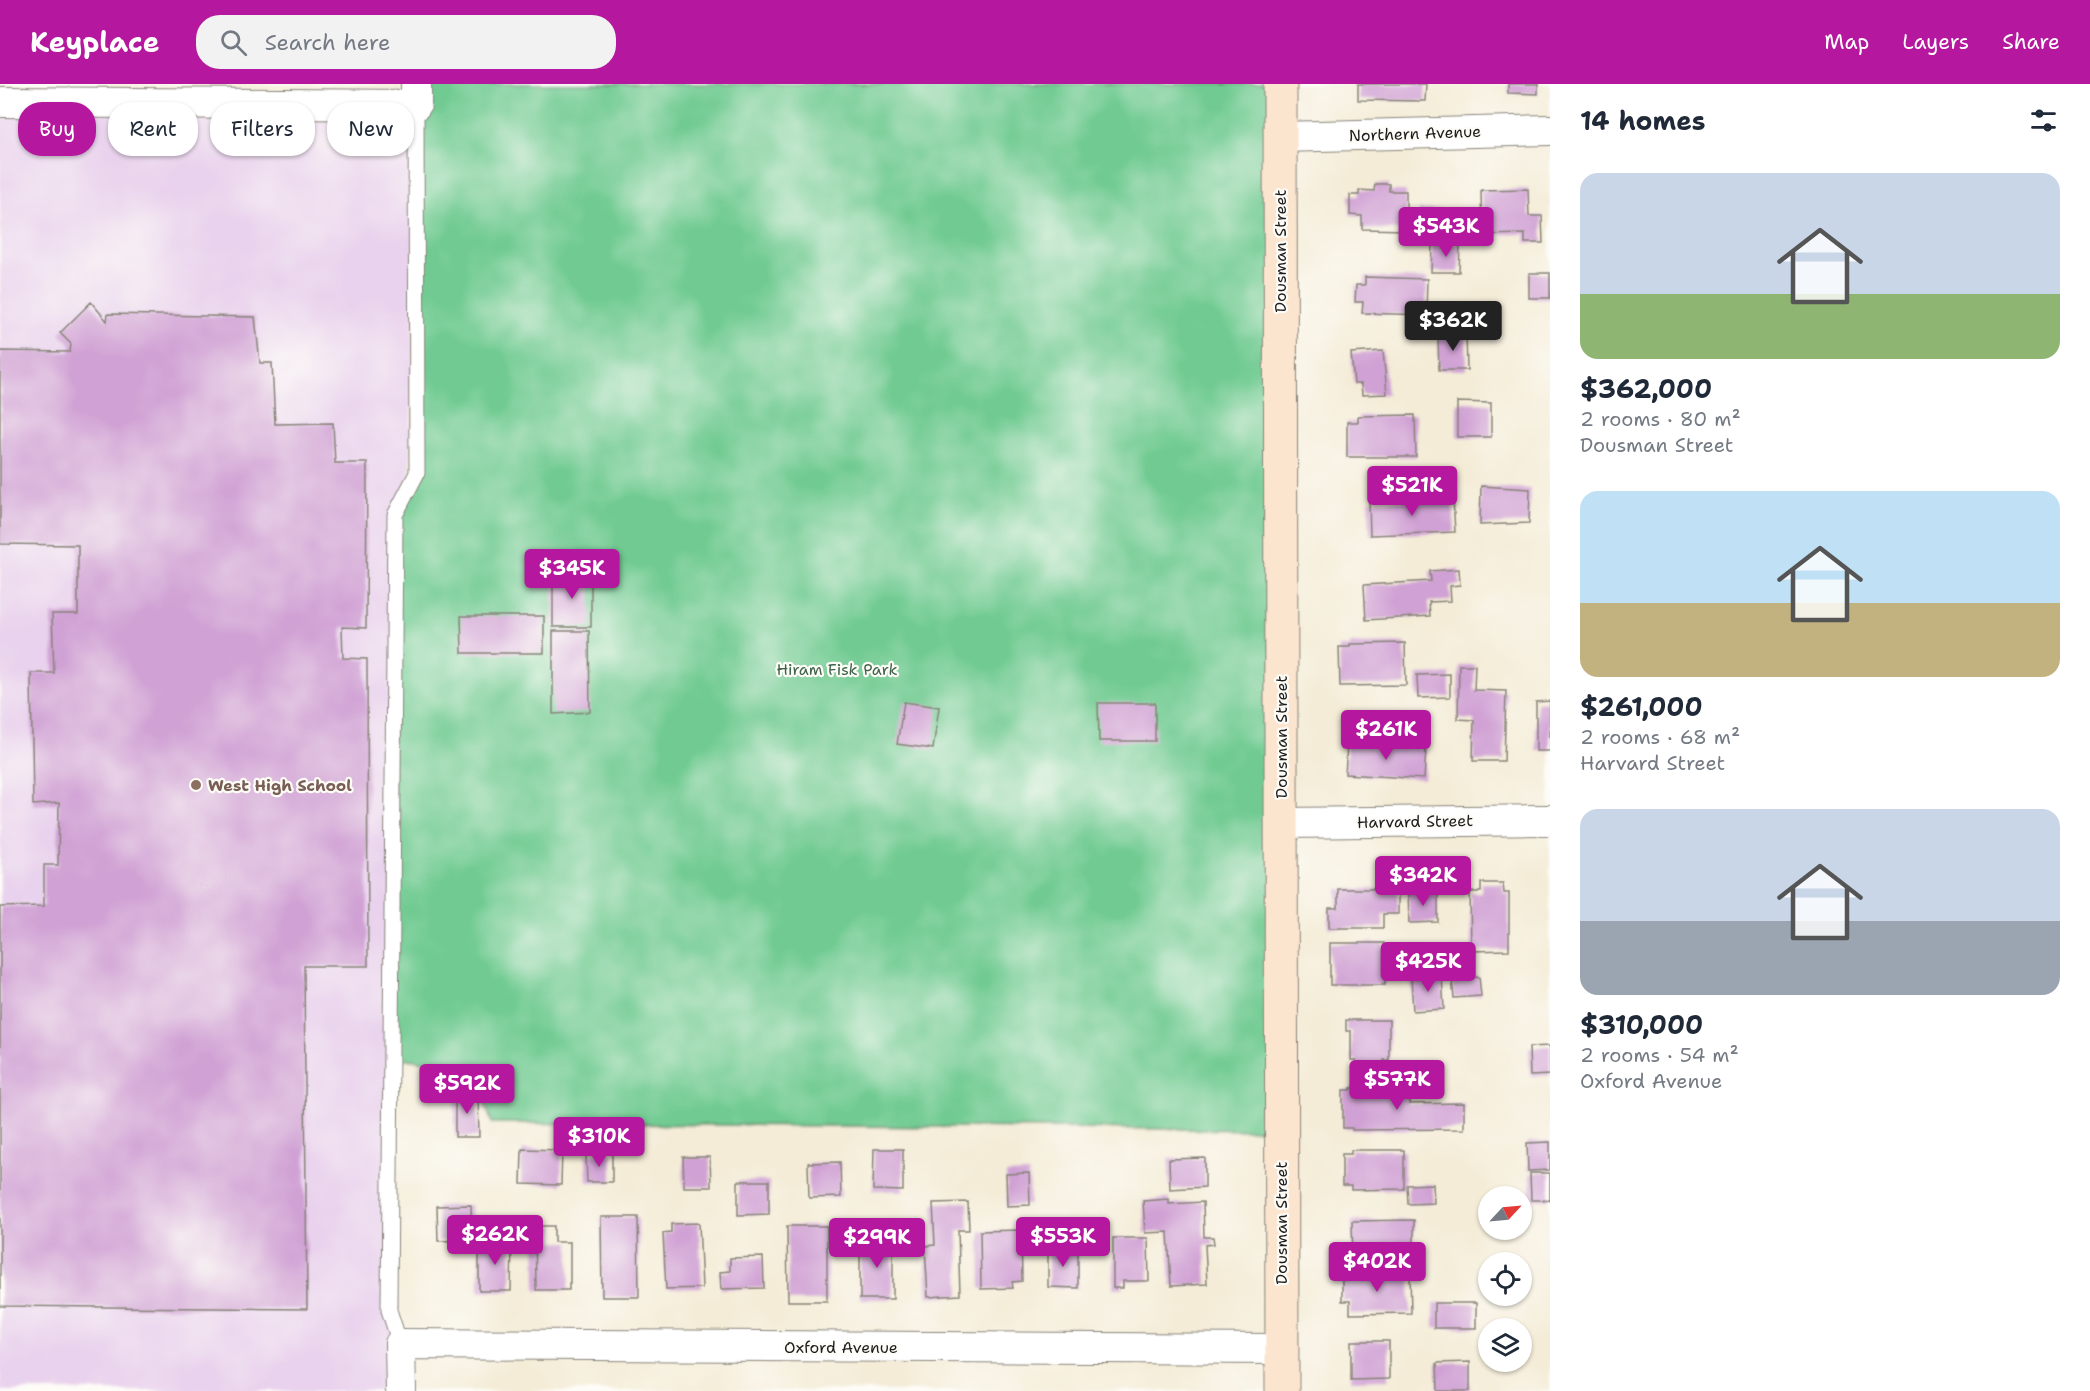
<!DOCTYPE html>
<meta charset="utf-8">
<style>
:root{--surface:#fff;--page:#f2f2f3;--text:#1f2937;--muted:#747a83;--accent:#b5179e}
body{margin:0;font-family:"Shantell Sans",sans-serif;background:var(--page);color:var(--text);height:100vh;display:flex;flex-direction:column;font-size:22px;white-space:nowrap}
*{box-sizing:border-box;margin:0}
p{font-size:20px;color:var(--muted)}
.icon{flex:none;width:33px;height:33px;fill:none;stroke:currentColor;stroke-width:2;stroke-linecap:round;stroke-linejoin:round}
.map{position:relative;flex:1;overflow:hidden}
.side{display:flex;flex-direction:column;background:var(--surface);width:540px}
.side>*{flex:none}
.guide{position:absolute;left:18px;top:18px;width:570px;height:54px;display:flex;gap:12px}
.needle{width:39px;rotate:64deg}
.tools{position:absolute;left:1478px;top:1102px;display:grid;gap:12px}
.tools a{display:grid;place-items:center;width:54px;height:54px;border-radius:50%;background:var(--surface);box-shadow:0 2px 4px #0004;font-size:30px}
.price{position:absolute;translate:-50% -51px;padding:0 14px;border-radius:6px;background:var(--accent);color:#fff;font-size:20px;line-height:39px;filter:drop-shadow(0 2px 3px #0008)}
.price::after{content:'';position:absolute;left:50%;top:36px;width:18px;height:14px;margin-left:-9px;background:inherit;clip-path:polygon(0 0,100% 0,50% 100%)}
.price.current{background:#222;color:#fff}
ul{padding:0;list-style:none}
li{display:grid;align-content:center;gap:12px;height:318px;padding:0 30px}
li span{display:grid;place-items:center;height:186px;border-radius:18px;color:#555}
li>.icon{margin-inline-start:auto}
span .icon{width:108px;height:108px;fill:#fffc;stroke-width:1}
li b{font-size:26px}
h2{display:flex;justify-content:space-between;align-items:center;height:72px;padding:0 30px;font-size:26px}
.pill{padding:0 21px;border-radius:24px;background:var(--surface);box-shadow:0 2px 4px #0004;font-size:21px;line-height:54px}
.pill.current{background:var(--accent);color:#fff}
header{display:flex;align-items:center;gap:36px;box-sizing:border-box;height:84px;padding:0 30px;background:var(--accent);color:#fff}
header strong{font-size:28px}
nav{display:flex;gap:33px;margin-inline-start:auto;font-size:21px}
.search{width:420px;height:54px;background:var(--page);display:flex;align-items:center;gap:15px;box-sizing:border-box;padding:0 21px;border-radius:24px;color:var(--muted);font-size:22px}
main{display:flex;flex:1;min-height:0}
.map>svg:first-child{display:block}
.built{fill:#e9d2ed}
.green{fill:#70ca91;stroke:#467356;stroke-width:1.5}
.building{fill:#d0a1d4}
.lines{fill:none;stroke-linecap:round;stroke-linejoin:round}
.lane-casing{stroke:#88847a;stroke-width:17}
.street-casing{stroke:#88847a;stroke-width:32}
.secondary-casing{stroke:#88847a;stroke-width:35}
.lane{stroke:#fff;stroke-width:15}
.street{stroke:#fff;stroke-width:30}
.secondary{stroke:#fce5cf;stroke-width:33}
.education-dot{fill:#8d6e63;stroke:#fdfcf7;stroke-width:2}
.labels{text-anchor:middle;stroke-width:4.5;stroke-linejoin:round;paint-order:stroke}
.street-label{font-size:16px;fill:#1c1c1c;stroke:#fdfcf7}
.park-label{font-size:16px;fill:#3e624b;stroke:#fdfcf7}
.education-label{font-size:16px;font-weight:bold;fill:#785e54;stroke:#fdfcf7;text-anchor:start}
</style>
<header>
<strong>Keyplace</strong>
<div class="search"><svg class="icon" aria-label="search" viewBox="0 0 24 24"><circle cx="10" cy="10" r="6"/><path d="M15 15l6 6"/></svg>Search here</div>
<nav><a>Map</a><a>Layers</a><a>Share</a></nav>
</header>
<main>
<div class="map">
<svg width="1550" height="1307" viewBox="0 0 1550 1307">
<rect width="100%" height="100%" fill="#fdfcf7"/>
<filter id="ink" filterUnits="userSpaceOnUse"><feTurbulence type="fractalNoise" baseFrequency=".0167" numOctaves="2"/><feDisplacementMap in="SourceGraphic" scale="12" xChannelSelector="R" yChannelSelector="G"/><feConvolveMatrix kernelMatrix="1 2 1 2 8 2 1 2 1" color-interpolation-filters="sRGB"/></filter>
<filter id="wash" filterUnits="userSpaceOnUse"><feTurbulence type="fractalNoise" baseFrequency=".008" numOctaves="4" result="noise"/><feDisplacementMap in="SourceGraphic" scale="24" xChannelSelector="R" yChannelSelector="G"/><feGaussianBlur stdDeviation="1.35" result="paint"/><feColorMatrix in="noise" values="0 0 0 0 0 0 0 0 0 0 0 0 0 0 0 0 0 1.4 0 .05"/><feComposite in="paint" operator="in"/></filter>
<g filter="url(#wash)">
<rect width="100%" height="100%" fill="#f4ecd7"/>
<!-- built -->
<path class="built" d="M0,18L416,21L417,95L389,1226L401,1307H0Z"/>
<!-- green -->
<path class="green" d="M416,0H1280L1281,1046L492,1039L473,986L391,972L395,431L417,389Z"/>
<g id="blocks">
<!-- building -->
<path class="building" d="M1358,0H1426L1425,17L1358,16Z
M1508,0H1538V10L1508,9Z
M1375,100H1389V107H1406V146L1362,145V132L1350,131V111H1359V106L1374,107Z
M1528,105L1529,132H1542L1543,159H1525V150L1482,151L1481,106Z
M1419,126H1447L1446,151H1419Z
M1432,160H1460L1459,188H1431Z
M1529,189H1550V214H1529Z
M1365,193L1427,195L1426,231L1362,229L1363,218H1355L1356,201H1365Z
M91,218L107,237L108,230L255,233L260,279H272L275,340L333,339L335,379H367L366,544L342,543L343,574L367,575L368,882H304L307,1225L0,1222V823L44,822V781H58L59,719L33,721L31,589H54L52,530H78V461L0,460V267L70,268L71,260L60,249Z
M1466,250L1467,286H1439L1438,251Z
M1383,267L1387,310L1362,311L1361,300H1354L1351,269Z
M1457,318L1491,319V353H1457Z
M1415,331L1416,373H1347V338H1358V332Z
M1481,402L1530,405L1529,439L1480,441Z
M1453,414L1455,448L1370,451L1369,417Z
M1459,485L1460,501L1450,502L1451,517L1429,518L1430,532L1366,536L1364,501L1431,497L1430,487Z
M553,489H591V543H553Z
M461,532H544V569H462Z
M553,547H589L590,628L553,630Z
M1405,559L1406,601L1340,602L1339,563H1350V560Z
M1459,581H1475L1474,606L1506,607L1504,677H1473L1474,636L1458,635Z
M1450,590V613L1418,614L1417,591Z
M1550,617V667H1536V618Z
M904,618L939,623L933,665L897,660Z
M1098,619H1155V657H1099Z
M1357,660L1426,665L1424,695L1345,690L1347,661L1357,662Z
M1481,799H1503L1504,809H1509V866L1471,867L1470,808H1481Z
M1338,805H1383V808H1398V830H1383V844H1329V824H1338Z
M1408,807H1438V838L1409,839Z
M1330,859H1384L1385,901H1330Z
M1442,892L1444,925L1413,927L1411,894Z
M1479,893L1481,912L1454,914L1452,895Z
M1346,936H1389V976H1384L1383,989H1356V976H1351V947H1346Z
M1550,962V991L1530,992L1529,963Z
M1409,1003V1020L1464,1019V1045L1352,1046V1044H1343V1006H1351V1004Z
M455,1008H478L479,1053H455Z
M1550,1058V1086L1528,1087L1527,1059Z
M522,1065L562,1066L561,1101L521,1100Z
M874,1065H903V1107L873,1106Z
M1351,1066H1404V1105L1351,1106V1102H1342V1070H1351Z
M612,1069V1098H587L586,1070Z
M683,1073H710L711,1103H684Z
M1205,1074V1103L1170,1105L1169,1075Z
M840,1078L841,1113L809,1114L808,1079Z
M1029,1089L1030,1121L1007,1122L1006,1090Z
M1530,1089H1550V1116H1531Z
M738,1097H769V1130L738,1131Z
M1433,1100L1434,1119L1408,1120L1407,1101Z
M1169,1115V1120L1203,1118L1204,1153H1213L1214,1160L1205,1161L1207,1200L1171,1202L1168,1148L1145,1149L1143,1117Z
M968,1118L969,1146H958L960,1211L928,1213L925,1162L935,1161L933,1119Z
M471,1121L472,1156L438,1157L437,1122Z
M601,1133H638L639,1213H602Z
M1414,1136V1177H1353L1352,1137Z
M699,1139L702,1204L666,1205L663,1149L671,1148V1140Z
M535,1142H554V1158H570V1199H569V1206H536Z
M787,1142H827V1217H788Z
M1021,1146L1022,1197L1012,1198L1013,1204L981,1205L980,1147Z
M871,1151H889L890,1160H893V1215H860V1163H871Z
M1113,1154H1148L1149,1197H1123V1204H1113Z
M479,1156L512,1157L511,1207H479Z
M1078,1165V1204L1048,1203V1166Z
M763,1173L764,1204L721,1205L720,1188L730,1187V1174Z
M1410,1189L1411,1229L1350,1230V1217H1342V1190Z
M1434,1219H1476V1244H1434Z
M1351,1257H1389V1295L1351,1296Z
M1470,1278V1307H1438L1437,1279Z"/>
</g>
</g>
<g filter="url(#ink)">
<use href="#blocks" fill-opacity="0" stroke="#88847a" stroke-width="1.5"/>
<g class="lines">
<defs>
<path id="lane" d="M400,1260L389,1226L395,431L417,389L416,21"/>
<path id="street" d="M0,18L416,21V0
M1280,53L1550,46
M1281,739L1550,736
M401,1307L400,1260L1282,1265"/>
<path id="secondary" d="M1280,0L1282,1307"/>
</defs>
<!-- lane casing -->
<use href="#lane" class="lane-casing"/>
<!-- street casing -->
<use href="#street" class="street-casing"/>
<!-- secondary casing -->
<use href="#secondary" class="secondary-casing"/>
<!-- lane -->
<use href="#lane" class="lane"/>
<!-- street -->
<use href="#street" class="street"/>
<!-- secondary -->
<use href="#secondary" class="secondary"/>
</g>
</g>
<!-- markers -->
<circle class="education-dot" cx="196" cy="701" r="6"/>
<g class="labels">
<!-- street labels -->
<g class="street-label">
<text transform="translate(1415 49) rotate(-2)" y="6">Northern Avenue</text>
<text transform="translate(1280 167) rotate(-90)" y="6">Dousman Street</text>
<text transform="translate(1281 653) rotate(-90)" y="6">Dousman Street</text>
<text transform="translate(1415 737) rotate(-1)" y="6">Harvard Street</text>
<text transform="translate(1281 1139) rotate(-90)" y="6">Dousman Street</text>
<text x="841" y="1269">Oxford Avenue</text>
</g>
<!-- park labels -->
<g class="park-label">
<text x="837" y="591">Hiram Fisk Park</text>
</g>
<!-- education labels -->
<g class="education-label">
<text x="208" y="707">West High School</text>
</g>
</g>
</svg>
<div class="tools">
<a><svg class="needle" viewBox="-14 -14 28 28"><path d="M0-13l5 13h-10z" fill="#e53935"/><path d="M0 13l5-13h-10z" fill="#747a83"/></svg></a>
<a><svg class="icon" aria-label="locate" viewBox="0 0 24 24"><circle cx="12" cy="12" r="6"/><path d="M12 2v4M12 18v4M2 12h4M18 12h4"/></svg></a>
<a><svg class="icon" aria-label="layers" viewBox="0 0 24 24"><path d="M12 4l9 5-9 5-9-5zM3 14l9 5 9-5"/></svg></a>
</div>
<b class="price" style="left:1446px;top:174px">$543K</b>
<b class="price current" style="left:1453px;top:268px">$362K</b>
<b class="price" style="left:1412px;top:433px">$521K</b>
<b class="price" style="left:572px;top:516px">$345K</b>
<b class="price" style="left:1386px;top:677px">$261K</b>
<b class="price" style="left:1423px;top:823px">$342K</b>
<b class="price" style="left:1428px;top:909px">$425K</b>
<b class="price" style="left:1397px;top:1027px">$577K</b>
<b class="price" style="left:467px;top:1031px">$592K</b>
<b class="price" style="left:599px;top:1084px">$310K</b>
<b class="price" style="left:495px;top:1182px">$262K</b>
<b class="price" style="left:1063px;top:1184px">$553K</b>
<b class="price" style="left:877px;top:1185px">$299K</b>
<b class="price" style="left:1377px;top:1209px">$402K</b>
<div class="guide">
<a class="pill current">Buy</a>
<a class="pill">Rent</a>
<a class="pill">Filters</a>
<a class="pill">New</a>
</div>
</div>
<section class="side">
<h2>14 homes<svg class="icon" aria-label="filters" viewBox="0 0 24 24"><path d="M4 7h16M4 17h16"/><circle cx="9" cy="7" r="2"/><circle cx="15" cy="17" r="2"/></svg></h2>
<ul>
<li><span style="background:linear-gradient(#c9d6e8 65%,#8fb573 0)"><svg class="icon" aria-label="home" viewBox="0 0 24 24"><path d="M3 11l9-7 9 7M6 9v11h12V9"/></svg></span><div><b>$362,000</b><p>2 rooms · 80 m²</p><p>Dousman Street</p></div></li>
<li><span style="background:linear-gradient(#bfe0f5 60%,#c2b280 0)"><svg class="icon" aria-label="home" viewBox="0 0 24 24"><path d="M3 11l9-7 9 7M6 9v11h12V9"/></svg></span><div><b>$261,000</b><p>2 rooms · 68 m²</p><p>Harvard Street</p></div></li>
<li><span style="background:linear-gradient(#c9d6e8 60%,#9aa5b1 0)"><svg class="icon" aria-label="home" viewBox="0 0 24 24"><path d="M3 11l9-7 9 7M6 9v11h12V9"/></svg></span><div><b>$310,000</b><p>2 rooms · 54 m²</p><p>Oxford Avenue</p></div></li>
</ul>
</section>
</main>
